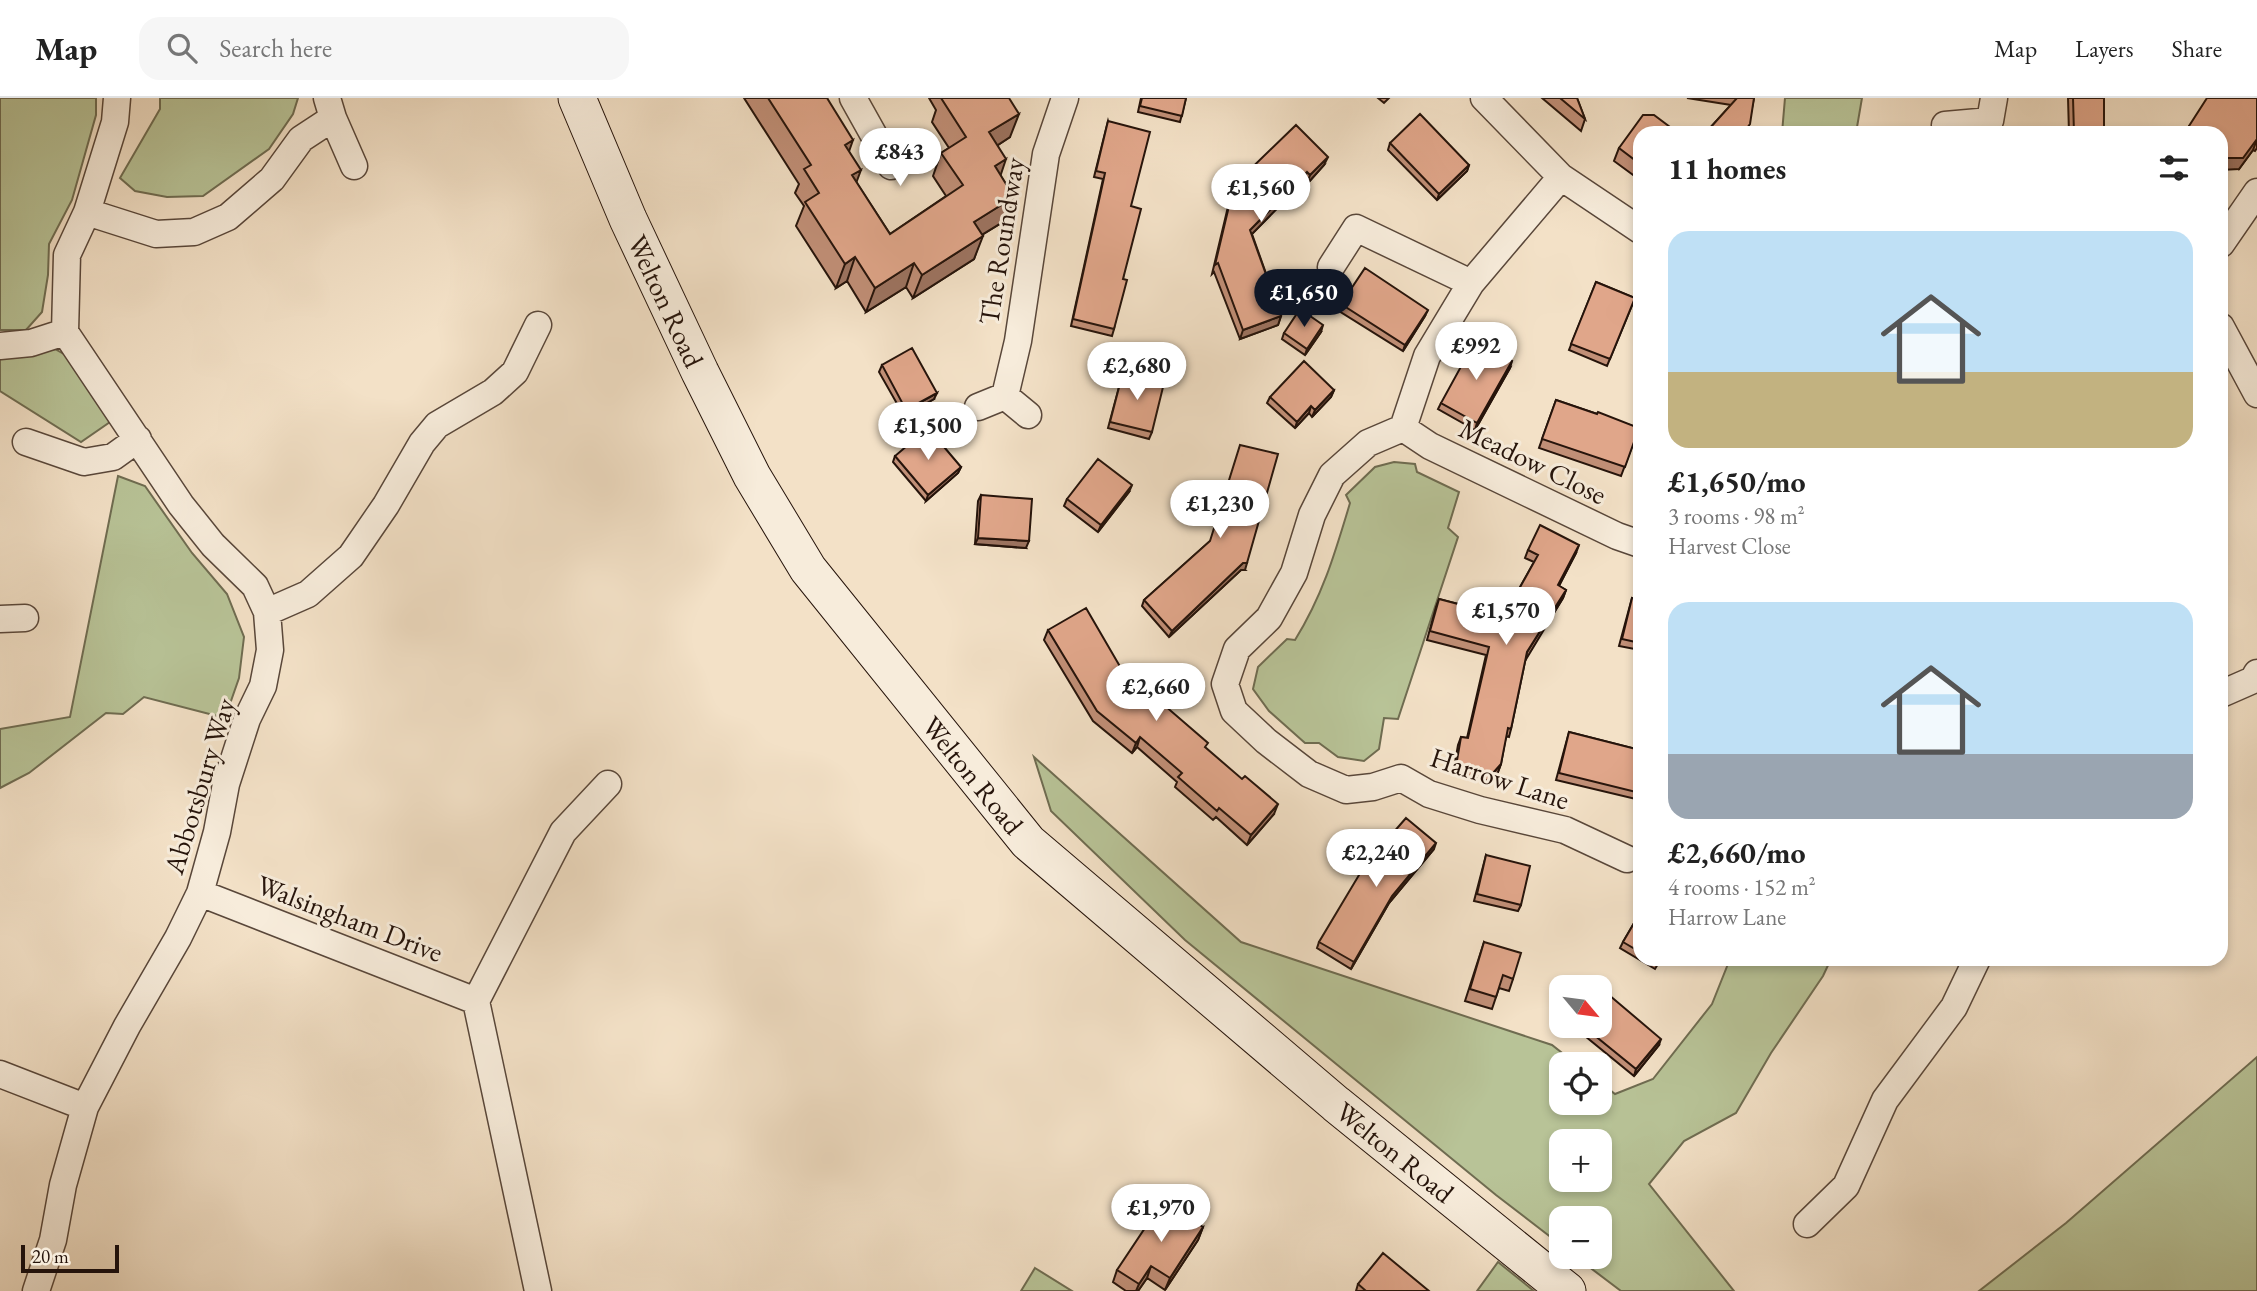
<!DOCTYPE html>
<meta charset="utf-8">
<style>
:root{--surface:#fff;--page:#f6f6f6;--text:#222;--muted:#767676;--line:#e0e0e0;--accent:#111827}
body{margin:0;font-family:"EB Garamond",serif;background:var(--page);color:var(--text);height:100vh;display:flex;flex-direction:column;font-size:26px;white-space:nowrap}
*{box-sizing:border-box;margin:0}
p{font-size:23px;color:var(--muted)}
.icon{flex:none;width:38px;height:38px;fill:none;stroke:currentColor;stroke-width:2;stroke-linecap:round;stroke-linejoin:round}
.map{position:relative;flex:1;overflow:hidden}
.details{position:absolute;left:1633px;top:28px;width:595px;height:840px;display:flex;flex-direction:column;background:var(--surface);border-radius:21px;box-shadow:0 4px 10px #0003}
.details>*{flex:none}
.needle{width:46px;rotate:119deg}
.buttons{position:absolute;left:1549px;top:877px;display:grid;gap:14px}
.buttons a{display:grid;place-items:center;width:63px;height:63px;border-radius:14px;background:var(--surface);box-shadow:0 4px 10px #0003;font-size:35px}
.scale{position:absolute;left:21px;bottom:18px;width:98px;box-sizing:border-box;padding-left:7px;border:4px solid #26140b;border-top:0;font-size:19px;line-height:24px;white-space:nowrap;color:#26140b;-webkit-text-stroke:5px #f7ecdb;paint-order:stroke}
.price{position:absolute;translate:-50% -60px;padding:0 16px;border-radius:24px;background:#fff;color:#222;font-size:23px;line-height:46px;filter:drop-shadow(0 2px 4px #0008)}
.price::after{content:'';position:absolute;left:50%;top:42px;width:21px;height:16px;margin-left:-10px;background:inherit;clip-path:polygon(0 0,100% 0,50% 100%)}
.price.active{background:var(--accent);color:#fff}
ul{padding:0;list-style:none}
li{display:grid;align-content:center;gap:14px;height:371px;padding:0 35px}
li span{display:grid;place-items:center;height:217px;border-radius:21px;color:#555}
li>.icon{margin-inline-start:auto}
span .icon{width:126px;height:126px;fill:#fffc;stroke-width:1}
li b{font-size:30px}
h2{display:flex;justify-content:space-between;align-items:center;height:84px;padding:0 35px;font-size:30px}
header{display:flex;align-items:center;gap:42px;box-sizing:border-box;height:98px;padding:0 35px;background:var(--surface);border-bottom:2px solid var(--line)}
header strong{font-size:33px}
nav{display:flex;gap:38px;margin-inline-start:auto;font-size:24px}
.search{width:490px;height:63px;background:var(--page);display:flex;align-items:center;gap:18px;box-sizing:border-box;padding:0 24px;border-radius:21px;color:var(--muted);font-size:26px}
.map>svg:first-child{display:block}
.green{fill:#b8c397;stroke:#6f6c51;stroke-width:2;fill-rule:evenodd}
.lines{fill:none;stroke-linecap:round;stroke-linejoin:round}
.street-casing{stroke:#59473a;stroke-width:29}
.secondary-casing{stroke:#26140b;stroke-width:39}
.street{stroke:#f7ecdb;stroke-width:26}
.secondary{stroke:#f7ecdb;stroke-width:37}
.wall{fill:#c18f77;stroke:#26140b;stroke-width:2}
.shaded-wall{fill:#9d7461;stroke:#26140b;stroke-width:2}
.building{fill:#e0a68a;stroke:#26140b;stroke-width:2}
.labels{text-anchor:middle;stroke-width:6;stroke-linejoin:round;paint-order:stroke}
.street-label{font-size:28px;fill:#26140b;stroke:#f7ecdb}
</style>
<header>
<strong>Map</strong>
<div class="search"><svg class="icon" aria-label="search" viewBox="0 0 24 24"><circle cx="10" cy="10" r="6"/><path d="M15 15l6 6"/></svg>Search here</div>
<nav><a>Map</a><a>Layers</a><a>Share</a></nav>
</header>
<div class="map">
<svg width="2257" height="1193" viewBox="0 0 2257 1193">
<rect width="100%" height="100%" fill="#f3e1c7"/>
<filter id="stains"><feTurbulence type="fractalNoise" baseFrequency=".00286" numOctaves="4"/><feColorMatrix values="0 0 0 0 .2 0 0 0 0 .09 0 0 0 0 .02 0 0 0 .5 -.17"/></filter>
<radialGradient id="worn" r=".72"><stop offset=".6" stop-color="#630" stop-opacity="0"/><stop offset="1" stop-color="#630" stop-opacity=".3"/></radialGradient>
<!-- green -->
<path class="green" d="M0,0H96V17L72,102L49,146L48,177L42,214L26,232H0Z
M160,0H298L293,16L269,51L203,98L167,99L135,93L120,80L160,11Z
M1785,0H1862L1856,35H1782Z
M55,251L69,259L110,324L81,344L0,293V260Z
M1394,364L1415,366L1417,374L1459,394L1448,430L1458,439L1398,621L1384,620L1379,651L1364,663L1338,659L1319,645H1305L1269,613L1253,591L1258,569L1287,541L1295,542C1323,497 1335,455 1350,405L1346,397L1375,369Z
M118,378L145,388L192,455L227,496L244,539L239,580L225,620L144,599L123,616L106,615L29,675L0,690V631L70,619Z
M1034,659L1241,844L1552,947L1576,966H1561V1004H1600V984L1615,996L1653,981L1712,906L1730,861H1831L1823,878L1771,955L1736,1015L1684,1043L1649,1086L1734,1193H1621L1576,1159L1600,1158V1120H1561V1147L1496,1097L1185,842L1051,713ZM1561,1043H1600V1082H1561Z
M2257,959V1193H1979L2066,1125Z
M1498,1164L1534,1193H1477Z
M1035,1170L1072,1193H1021Z"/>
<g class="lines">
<defs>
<path id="street" d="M327,0L333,20L354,68
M853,0L891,68
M1484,0L1561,79L1640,132
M1945,27L1990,23L1994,0
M1561,79L1471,185L1427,258L1403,330L1368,345L1332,377L1312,417L1294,475L1269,520L1237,551L1225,586L1234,613L1266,643L1309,676L1346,692L1373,689L1401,680L1429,696L1480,712L1565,732L1627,761
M87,114L156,136L194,134L228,119L272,81L301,41L333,20
M2221,146L2257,94
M1331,169L1356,130L1471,185
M2221,229L2257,296
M65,234L67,157L87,114L115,24L117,0
M0,248L31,245L65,234
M1005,298L1018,243L1046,56L1065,0
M978,309L1005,298L1028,317
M1403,330L1430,348L1617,438L1640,446
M26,344L84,364L113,359L138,341
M267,514L308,496L351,458L386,407L422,345L437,327L493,294L515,274L538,227
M0,521L25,520
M2221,596L2253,582L2257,575
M200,795L476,903
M0,976L85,1009
M1807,1126L1846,1088L1885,1002L1954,909L1977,861
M36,1193L53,1142L63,1087L85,1009L127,928L178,840L200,795L217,734L226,686L247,621L263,588L270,552L267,514L255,488L213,447L181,407L65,234
M538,1193L476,903L563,734L608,686"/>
<path id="secondary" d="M577,0L628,121L700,274L752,378L808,471L1028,744L1336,1006L1567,1193"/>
</defs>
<!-- street casing -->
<use href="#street" class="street-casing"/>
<!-- secondary casing -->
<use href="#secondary" class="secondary-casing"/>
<!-- street -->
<use href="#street" class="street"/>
<!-- secondary -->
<use href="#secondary" class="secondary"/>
</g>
<!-- wall -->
<path class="wall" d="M744,0H827L849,54L856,84L890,136L946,98L933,78L941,55L949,50L932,24L936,12L929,0H1009L1010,39L998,47L1000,77L1014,99L1006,122L982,137L974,161L913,200L906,189L866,214L847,183L836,190L796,128L804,108L795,95L799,86Z
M1141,0H1186L1180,24L1138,14Z
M1378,0H1389L1384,5Z
M1542,0H1577L1585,21L1581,33Z
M1687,0H1754L1747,35H1709L1710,30L1731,7Z
M2068,0H2104V35H2069Z
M2257,0V50L2255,53L2253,52L2239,71L2221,35H2186L2189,28Z
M1108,23L1131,108L1123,181L1114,231L1112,238L1071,228L1103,81L1094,79Z
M1640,35V82L1614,63L1619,50Z
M1390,45L1469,67L1467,73L1437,102L1388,52Z
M1324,67L1307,86L1304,83L1252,136L1281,218L1278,227L1240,241L1214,174L1212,176L1231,96L1234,87Z
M1596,184L1635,200L1607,268L1569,252Z
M1341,206L1425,218L1403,253L1339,213Z
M1321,234L1305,257L1282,241L1284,235Z
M882,267L934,301L904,318L879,274Z
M1510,270L1475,332L1438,311L1441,305Z
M1123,274L1152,334L1149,341L1108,330Z
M1334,292L1331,299L1312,319L1309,315L1295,330L1267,305L1270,299Z
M1556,302L1639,330L1621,378L1539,350Z
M895,358L961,369L958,375L926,403L893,364Z
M1129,394L1098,434L1064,408L1067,401Z
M981,397L1026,450L975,446L978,403Z
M1210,443L1245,472H1241L1169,539L1142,508L1144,502Z
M1528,452L1576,455L1559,488L1566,492L1563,500L1526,559L1511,631L1509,639L1506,638L1501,666L1498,674L1490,683L1453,676L1458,647L1461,639L1467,640L1486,557L1427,542L1436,509L1439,501L1504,518L1534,464L1525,460Z
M1632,500L1640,502V552L1619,548Z
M1048,532L1159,603L1206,651L1274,716L1247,747L1216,719L1213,722L1175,689L1177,684L1137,649L1132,655L1093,623L1044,542Z
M1569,634L1640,652V702L1556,682Z
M1434,751L1389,805L1351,871L1317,850L1319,844Z
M1486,757L1521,807L1518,813L1474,803Z
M1640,815V861H1661L1655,871L1620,850L1623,844Z
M1484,844L1513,881L1509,893L1499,890L1492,911L1465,903Z
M1583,928L1659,947L1634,978L1580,934Z
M1203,1129L1198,1142L1165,1192L1147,1180L1138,1193H1126L1113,1184L1117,1172Z
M1358,1186L1429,1193H1356Z"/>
<!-- shaded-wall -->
<path class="shaded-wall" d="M1019,16L1010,39L981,58L989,34Z
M2257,41L2253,52L2239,71L2221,72V60Z
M853,42L845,65V47Z
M1328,59L1324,67L1307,86L1310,77Z
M1006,61L998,85L995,68Z
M1469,67L1467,73L1437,102L1439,96Z
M861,72L852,96V77Z
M1307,74L1304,83L1247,141L1250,132Z
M1014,99L1006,122L965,147L974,124Z
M983,138L974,161L913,200L922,177Z
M855,159L847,183L836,190L845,166Z
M914,165L906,189L866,214L875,190Z
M1428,212L1425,218L1403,253L1405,247Z
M1281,218L1278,227L1240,241L1243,232Z
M1323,227L1321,234L1305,257L1307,251Z
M1512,263L1510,270L1475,332L1477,325Z
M1334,292L1331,299L1312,319L1315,312Z
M937,295L934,301L904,318L906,312Z
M1311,308L1309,315L1295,330L1297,324Z
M961,369L958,375L926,403L928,397Z
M1132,387L1129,394L1098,434L1101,427Z
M978,440L1029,443L1026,450L975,446Z
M1579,447L1576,455L1555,495L1558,487Z
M1243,465H1247L1245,472H1241L1169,539L1172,533Z
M1566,492L1563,500L1525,563L1527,554Z
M1140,639L1137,649L1132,655L1136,645Z
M1501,666L1498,674L1490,683L1493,675Z
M1278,706L1274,716L1247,747L1251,737Z
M1436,745L1434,751L1389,805L1351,871L1354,864L1392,798Z
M1661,941L1659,947L1634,978L1636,971Z
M1203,1129L1198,1142L1165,1192L1170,1180Z
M1151,1168L1147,1180L1138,1193H1136L1139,1186Z"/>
<!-- building -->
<path class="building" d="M768,0H827L853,42L845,47L861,72L852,77L890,136L963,87L941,55L966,39L941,0H1009L1019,16L989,34L1006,61L995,68L1014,99L974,124L983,138L922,177L914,165L875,190L855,159L845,166L805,104L819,95L804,71L811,67Z
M1142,0H1186L1182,18L1140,8Z
M1560,0H1577L1585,21Z
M1737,0H1754L1750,26L1743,35H1710V30Z
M2073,0H2104V35H2074Z
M2207,0H2257V41L2243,60H2221V35H2198L2189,28Z
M1420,16L1469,67L1439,96L1390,45Z
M1643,17H1654L1678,35H1640V66L1619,50Z
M1108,23L1150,34L1131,108L1141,111L1123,181L1127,182L1114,231L1073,221L1105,75L1096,73Z
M1296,27L1328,59L1310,77L1307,74L1250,132L1281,218L1243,232L1218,165L1215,167L1234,87Z
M1365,170L1428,212L1405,247L1341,206Z
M1596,184L1635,200L1610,261L1571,246Z
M1300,211L1323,227L1307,251L1284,235Z
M1475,243L1512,263L1477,325L1441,305Z
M912,250L937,295L906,312L882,267Z
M1304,263L1334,292L1315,312L1311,308L1297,324L1270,299Z
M1123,274L1164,285L1152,334L1110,324Z
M1556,302L1597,316L1598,314L1639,330L1625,369L1542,341Z
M928,330L961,369L928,397L895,358Z
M1240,347L1278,356L1247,465H1243L1172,533L1144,502L1210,443Z
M1098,361L1132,387L1101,427L1067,401Z
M981,397L1032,401L1029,443L978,440Z
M1540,427L1579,447L1558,487L1566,492L1527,554L1511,631L1508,630L1501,666L1493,675L1456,668L1461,639L1468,640L1489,549L1430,533L1439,501L1504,518L1538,457L1528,452Z
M1632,500L1640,502V545L1622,541Z
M1086,510L1129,584L1137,574L1162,595L1157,601L1208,645L1205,649L1242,681L1245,678L1278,706L1251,737L1219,710L1217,713L1178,679L1182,675L1140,639L1136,645L1097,613L1048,532Z
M1569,634L1640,652V695L1559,675Z
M1406,720L1436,745L1392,798L1354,864L1319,844L1365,767Z
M1486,757L1530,768L1521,807L1477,796Z
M1640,815V854L1623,844Z
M1484,844L1521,855L1513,881L1503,877L1496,899L1470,891Z
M1609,897L1661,941L1636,971L1583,928H1600V908Z
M1163,1103L1203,1129L1170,1180L1151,1168L1139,1186L1117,1172Z
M1383,1155L1429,1193H1366L1358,1186Z"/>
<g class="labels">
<!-- street labels -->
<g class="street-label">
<text transform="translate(1001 143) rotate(-81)" y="10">The Roundway</text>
<text transform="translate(666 203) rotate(65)" y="10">Welton Road</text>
<text transform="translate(1533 363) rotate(26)" y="10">Meadow Close</text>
<text transform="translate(973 677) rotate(51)" y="10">Welton Road</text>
<text transform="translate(1500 680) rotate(18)" y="10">Harrow Lane</text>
<text transform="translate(199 688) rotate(-73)" y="10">Abbotsbury Way</text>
<text transform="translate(350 820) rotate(21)" y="10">Walsingham Drive</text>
<text transform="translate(1395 1054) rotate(39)" y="10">Welton Road</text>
</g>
</g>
<rect width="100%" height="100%" filter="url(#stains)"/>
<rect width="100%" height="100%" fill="url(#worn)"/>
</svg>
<div class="buttons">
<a><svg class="needle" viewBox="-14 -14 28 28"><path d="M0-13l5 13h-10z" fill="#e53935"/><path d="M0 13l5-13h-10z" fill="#767676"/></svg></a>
<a><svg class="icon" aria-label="locate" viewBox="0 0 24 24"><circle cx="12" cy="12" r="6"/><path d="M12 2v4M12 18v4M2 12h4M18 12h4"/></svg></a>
<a>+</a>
<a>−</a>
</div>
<div class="scale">20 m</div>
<b class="price" style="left:900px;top:90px">£843</b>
<b class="price" style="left:1261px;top:126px">£1,560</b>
<b class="price active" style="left:1304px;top:231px">£1,650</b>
<b class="price" style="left:1476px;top:284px">£992</b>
<b class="price" style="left:1137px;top:304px">£2,680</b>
<b class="price" style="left:928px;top:364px">£1,500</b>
<b class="price" style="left:1220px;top:442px">£1,230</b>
<b class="price" style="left:1506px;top:549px">£1,570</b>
<b class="price" style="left:1156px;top:625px">£2,660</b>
<b class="price" style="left:1376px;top:791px">£2,240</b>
<b class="price" style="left:1161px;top:1146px">£1,970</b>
<section class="details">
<h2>11 homes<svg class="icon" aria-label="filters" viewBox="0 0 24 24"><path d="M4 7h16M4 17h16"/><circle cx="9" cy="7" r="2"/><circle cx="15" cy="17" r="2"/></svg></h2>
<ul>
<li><span style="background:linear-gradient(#bfe0f5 65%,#c2b280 0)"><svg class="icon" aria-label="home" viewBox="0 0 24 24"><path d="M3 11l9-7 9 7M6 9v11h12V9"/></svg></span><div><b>£1,650/mo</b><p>3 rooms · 98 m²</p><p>Harvest Close</p></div></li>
<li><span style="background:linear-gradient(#bfe0f5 70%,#9aa5b1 0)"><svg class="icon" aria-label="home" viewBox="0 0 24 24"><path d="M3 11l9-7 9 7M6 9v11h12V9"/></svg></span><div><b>£2,660/mo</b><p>4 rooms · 152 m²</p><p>Harrow Lane</p></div></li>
</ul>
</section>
</div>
